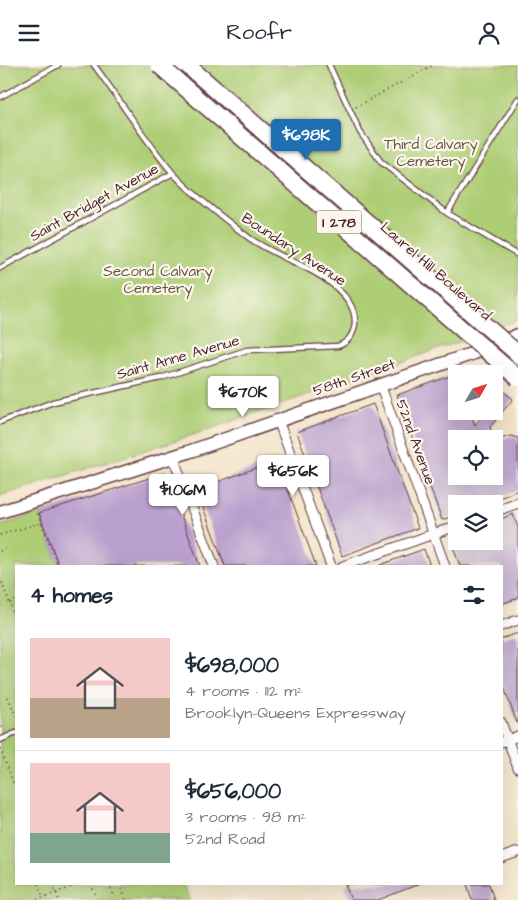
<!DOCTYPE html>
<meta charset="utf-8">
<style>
:root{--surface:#fff;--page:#f2f2f3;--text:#1f2937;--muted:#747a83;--line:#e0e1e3;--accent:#1f6fb2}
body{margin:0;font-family:"Architects Daughter",sans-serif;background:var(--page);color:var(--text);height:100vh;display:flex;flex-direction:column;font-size:19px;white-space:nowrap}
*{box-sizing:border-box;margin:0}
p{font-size:16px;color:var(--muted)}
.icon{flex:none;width:28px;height:28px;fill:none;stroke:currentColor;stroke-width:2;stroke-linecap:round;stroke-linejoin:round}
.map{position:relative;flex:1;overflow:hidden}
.panel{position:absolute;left:15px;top:500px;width:488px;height:320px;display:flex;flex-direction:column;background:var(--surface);border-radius:0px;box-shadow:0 5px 20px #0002}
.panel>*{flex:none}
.needle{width:32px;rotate:51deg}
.buttons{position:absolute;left:448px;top:300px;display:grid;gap:10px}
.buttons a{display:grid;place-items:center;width:55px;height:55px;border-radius:0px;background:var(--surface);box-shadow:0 5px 20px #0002;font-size:25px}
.price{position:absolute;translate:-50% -42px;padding:0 11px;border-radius:5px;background:#fff;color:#222;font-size:16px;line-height:32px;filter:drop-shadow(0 1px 2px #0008)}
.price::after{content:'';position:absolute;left:50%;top:30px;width:15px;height:11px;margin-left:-8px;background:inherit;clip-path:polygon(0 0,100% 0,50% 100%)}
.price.on{background:var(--accent);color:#fff}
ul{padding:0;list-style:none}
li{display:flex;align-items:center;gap:15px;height:125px;padding:0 15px}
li+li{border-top:1px solid var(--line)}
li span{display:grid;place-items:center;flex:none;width:140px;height:100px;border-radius:0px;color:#555}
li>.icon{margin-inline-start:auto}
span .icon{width:60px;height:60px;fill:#fffc;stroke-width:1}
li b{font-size:21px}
h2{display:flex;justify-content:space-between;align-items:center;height:60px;padding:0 15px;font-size:21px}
header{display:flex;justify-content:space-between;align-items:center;height:65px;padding:0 15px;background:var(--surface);font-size:22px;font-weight:600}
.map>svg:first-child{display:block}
.green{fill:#aece76;stroke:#7c7650}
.building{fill:#baa0ce}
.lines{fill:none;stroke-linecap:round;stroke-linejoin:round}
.service-casing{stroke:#633c42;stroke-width:7}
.minor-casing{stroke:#633c42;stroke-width:11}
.secondary-casing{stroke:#633c42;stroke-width:15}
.path{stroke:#633c42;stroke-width:2;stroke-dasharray:1 4;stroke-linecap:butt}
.service{stroke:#fff;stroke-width:4.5}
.minor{stroke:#fff;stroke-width:9}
.secondary{stroke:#fff;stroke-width:12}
.motorway-bridge-casing{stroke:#633c42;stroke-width:19;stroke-linecap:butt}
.motorway-bridge{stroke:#fff;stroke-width:16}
.labels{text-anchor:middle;stroke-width:4.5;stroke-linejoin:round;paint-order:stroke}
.shield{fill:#fbf7ec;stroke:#7f6065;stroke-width:1}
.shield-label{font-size:14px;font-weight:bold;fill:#4a1f2b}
.park-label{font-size:15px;fill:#685442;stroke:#fbf7ec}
.street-label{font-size:15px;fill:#4a1f2b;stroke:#fbf7ec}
</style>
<header><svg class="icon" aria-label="menu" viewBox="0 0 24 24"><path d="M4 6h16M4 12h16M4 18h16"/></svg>Roofr<svg class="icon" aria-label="person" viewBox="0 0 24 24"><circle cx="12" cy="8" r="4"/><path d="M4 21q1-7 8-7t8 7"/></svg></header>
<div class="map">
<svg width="518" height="835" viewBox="0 0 518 835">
<rect width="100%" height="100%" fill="#fbf7ec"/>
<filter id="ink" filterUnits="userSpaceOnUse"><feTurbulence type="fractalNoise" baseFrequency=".02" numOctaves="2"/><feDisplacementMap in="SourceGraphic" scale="10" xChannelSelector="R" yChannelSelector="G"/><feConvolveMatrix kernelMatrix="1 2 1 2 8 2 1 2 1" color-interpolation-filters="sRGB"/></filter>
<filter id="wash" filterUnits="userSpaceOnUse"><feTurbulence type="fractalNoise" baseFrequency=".0096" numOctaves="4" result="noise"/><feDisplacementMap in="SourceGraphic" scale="20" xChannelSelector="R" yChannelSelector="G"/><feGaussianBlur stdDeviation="1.12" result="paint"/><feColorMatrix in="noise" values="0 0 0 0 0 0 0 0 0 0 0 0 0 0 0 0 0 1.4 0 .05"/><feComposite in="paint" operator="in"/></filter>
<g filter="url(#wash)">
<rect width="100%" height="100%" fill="#f3e2c7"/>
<!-- green -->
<path class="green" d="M0,0H152L467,274L187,372L0,431Z
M199,0H518V255L497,262Z
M39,448L59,501H16V819H183L190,835H0V461Z"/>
<g id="blocks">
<!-- building -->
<path class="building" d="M456,309V346H470L475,360L486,346H494V337L503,326L513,334L490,362L494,374H456V411H494V376L511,371L518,373V425L487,439H456V450L442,455L397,330Z
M373,339L418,463L342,491L297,367Z
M277,395L316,501H225L198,429L206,426L204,422Z
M165,408L200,501H59L39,448Z
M513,449L518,462V533L501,539V501H460L451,476H494V457Z
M424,484L430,501H380V500Z
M518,568V658H517L501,614V574Z
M345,819H419L378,835H351Z
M467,819H489L494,835H472Z"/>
</g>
</g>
<g filter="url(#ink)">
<use href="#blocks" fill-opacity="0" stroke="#633c42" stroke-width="1"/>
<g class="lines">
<defs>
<path id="service" d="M329,0L360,67L381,97L447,148L518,190
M0,32L58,0
M447,148L518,34
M0,203L173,108
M0,357L53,337L161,313L247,285L338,281C357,274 359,253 349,237C325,202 276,195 244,169C223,153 189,126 172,107C144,74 120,35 94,0
M0,675L16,668"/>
<path id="minor" d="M380,319L445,501
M278,355L331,501
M173,392L214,501
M494,447L518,438
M343,501L456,461
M501,561L518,555
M501,657L518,703
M501,677L518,671
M501,793L518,787"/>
<path id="secondary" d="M175,0L194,16
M0,447L188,387L471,289L518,270"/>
</defs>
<!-- service casing -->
<use href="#service" class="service-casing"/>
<!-- minor casing -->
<use href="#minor" class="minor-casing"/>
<!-- secondary casing -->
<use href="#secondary" class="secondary-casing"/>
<!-- path -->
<path class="path" d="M356,42L433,0
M38,449L58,501
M0,470L40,458
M0,486L5,484
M0,513L16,555
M10,538L16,535
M8,632L16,651
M0,657L3,666
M0,684L16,725
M38,819L43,832
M53,819L59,835
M91,819L95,829
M109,819L115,833
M120,819L126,835
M37,835L79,819"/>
<!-- service -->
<use href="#service" class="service"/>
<!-- minor -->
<use href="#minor" class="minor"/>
<!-- secondary -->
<use href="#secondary" class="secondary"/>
<defs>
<path id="motorway-bridge" d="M159,0L518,313
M187,0L518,289"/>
</defs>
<!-- motorway-bridge casing -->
<use href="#motorway-bridge" class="motorway-bridge-casing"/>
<!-- motorway-bridge -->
<use href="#motorway-bridge" class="motorway-bridge"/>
</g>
</g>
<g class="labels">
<!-- shield labels -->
<rect class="shield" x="316.5" y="145.5" width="45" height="23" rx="4"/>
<g class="shield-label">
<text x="339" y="162">I 278</text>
</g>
<!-- park labels -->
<g class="park-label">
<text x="431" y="84">Third Calvary<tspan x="431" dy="17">Cemetery</tspan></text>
<text x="158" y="211">Second Calvary<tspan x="158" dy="17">Cemetery</tspan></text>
</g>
<!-- street labels -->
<g class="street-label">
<text transform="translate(94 137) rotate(-29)" y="5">Saint Bridget Avenue</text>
<text transform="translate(294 184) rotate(33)" y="5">Boundary Avenue</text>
<text transform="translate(436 206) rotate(41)" y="5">Laurel Hill Boulevard</text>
<text transform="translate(178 292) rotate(-16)" y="5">Saint Anne Avenue</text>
<text transform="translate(354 312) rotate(-19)" y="5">58th Street</text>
<text transform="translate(416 377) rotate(70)" y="5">52nd Avenue</text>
</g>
</g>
</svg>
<div class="buttons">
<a><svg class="needle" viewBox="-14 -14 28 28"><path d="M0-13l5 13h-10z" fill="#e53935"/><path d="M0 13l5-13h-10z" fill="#747a83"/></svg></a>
<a><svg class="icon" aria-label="locate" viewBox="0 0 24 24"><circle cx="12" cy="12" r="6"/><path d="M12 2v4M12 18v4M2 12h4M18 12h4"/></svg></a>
<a><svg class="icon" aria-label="layers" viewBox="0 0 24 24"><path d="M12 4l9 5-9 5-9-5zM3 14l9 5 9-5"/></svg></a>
</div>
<b class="price on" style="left:306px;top:96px">$698K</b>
<b class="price" style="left:243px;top:353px">$670K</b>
<b class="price" style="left:293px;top:432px">$656K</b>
<b class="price" style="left:183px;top:451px">$1.06M</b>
<section class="panel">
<h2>4 homes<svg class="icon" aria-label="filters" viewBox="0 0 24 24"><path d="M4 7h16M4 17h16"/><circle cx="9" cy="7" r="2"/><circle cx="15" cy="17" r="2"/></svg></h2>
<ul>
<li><span style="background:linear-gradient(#f6c9c9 60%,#b9a48a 0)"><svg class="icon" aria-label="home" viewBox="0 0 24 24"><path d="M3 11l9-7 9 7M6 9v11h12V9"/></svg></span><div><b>$698,000</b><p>4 rooms · 112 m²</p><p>Brooklyn-Queens Expressway</p></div></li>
<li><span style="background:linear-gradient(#f6c9c9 70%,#7fa58c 0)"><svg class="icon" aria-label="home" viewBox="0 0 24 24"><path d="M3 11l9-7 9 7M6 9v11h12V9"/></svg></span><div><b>$656,000</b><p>3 rooms · 98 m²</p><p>52nd Road</p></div></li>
</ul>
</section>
</div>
